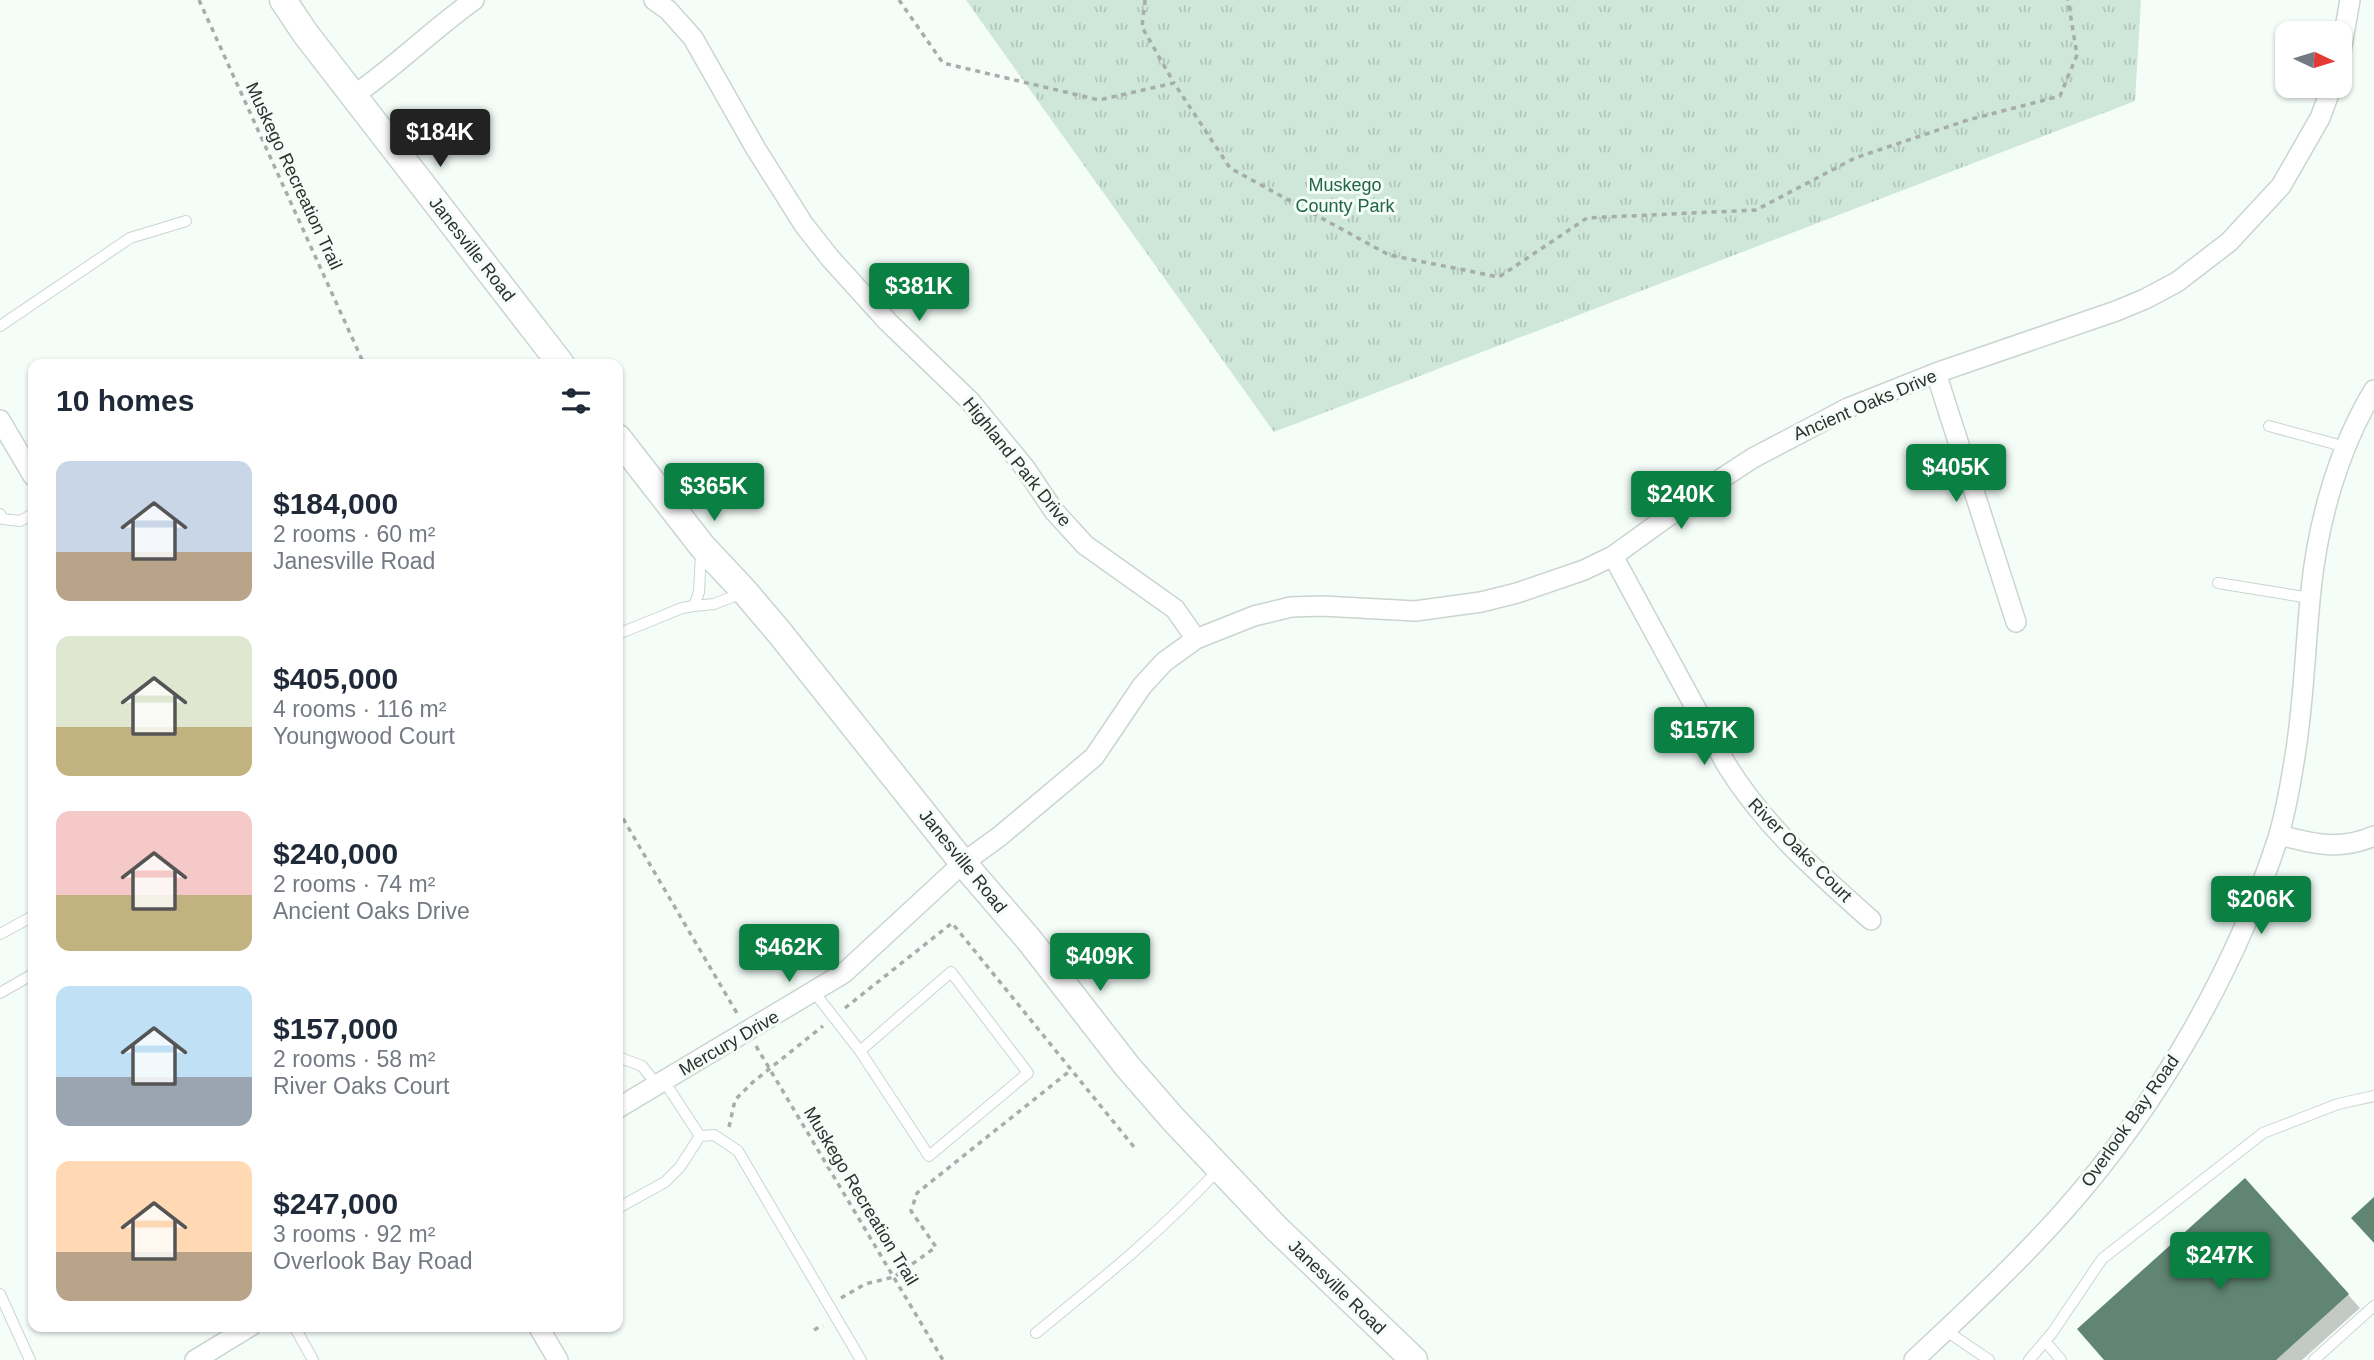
<!DOCTYPE html>
<meta charset="utf-8">
<style>
:root{--surface:#fff;--page:#f2f2f3;--text:#1f2937;--muted:#747a83;--accent:#0b8043}
body{margin:0;font-family:Arial,sans-serif;background:var(--page);color:var(--text);height:100vh;display:flex;flex-direction:column;font-size:26px;white-space:nowrap}
*{box-sizing:border-box;margin:0}
p{font-size:23px;color:var(--muted)}
.icon{flex:none;width:38px;height:38px;fill:none;stroke:currentColor;stroke-width:2;stroke-linecap:round;stroke-linejoin:round}
.map{position:relative;flex:1;overflow:hidden}
.side{position:absolute;left:28px;top:359px;width:595px;height:973px;display:flex;flex-direction:column;background:var(--surface);border-radius:14px;box-shadow:0 2px 5px #0004}
.side>*{flex:none}
.needle{width:46px;rotate:94deg}
.tools{position:absolute;left:2275px;top:21px;display:grid;gap:14px}
.tools a{display:grid;place-items:center;width:77px;height:77px;border-radius:14px;background:var(--surface);box-shadow:0 2px 5px #0004;font-size:35px}
.price{position:absolute;translate:-50% -60px;padding:0 16px;border-radius:7px;background:var(--accent);color:#fff;font-size:23px;line-height:46px;filter:drop-shadow(0 2px 4px #0008)}
.price::after{content:'';position:absolute;left:50%;top:42px;width:21px;height:16px;margin-left:-10px;background:inherit;clip-path:polygon(0 0,100% 0,50% 100%)}
.price.active{background:#222;color:#fff}
ul{padding:0;list-style:none}
li{display:flex;align-items:center;gap:21px;height:175px;padding:0 28px}
li span{display:grid;place-items:center;flex:none;width:196px;height:140px;border-radius:14px;color:#555}
li>.icon{margin-inline-start:auto}
span .icon{width:84px;height:84px;fill:#fffc;stroke-width:1}
li b{font-size:30px}
h2{display:flex;justify-content:space-between;align-items:center;height:84px;padding:0 28px;font-size:30px}
.map>svg:first-child{display:block}
.grass{fill:url(#grass-tufts)}
.shadow{fill:#0003}
.building{fill:#608572}
.lines{fill:none;stroke-linecap:round;stroke-linejoin:round}
.lane-casing{stroke:#cbd5d0;stroke-width:12}
.street-casing{stroke:#cbd5d0;stroke-width:22}
.secondary-casing{stroke:#cbd5d0;stroke-width:29}
.path{stroke:#a6adaa;stroke-width:3.5;stroke-dasharray:5 5;stroke-linecap:butt}
.lane{stroke:#fff;stroke-width:10}
.street{stroke:#fff;stroke-width:19}
.secondary{stroke:#fff;stroke-width:26}
.labels{text-anchor:middle;stroke-width:6;stroke-linejoin:round;paint-order:stroke}
.street-label{font-size:18px;fill:#2c302e;stroke:#f4fdf8}
.park-label{font-size:18px;fill:#226448;stroke:#f4fdf8}
</style>
<div class="map">
<svg width="2374" height="1360" viewBox="0 0 2374 1360">
<defs>
<pattern id="grass-tufts" width="24" height="20" patternUnits="userSpaceOnUse" patternTransform="scale(1.75)"><rect width="24" height="20" fill="#cee7d9"/><path d="M3 7l-1-3M5 7V3M7 7l1-3M15 17l-1-3M17 17v-4M19 17l1-3" fill="none" stroke="#b1c6bb"/></pattern>
</defs>
<rect width="100%" height="100%" fill="#f4fdf8"/>
<!-- grass -->
<path class="grass" d="M966,0H2141L2135,101L1274,432Z"/>
<!-- shadow -->
<path class="shadow" d="M2257,1193L2360,1308L2302,1360H2106Z"/>
<!-- building -->
<path class="building" d="M2245,1178L2349,1294L2276,1360H2104L2077,1329Z
M2374,1197V1243L2351,1218Z"/>
<g class="lines">
<defs>
<path id="lane" d="M0,326L130,238L186,221
M2269,426L2346,447
M0,514L3,519L20,521L33,514
M701,554L699,592L694,606L714,604L742,593
M2218,583L2310,598
M618,634L682,608L694,606
M0,934L33,916
M814,992L860,1051L929,1156L1028,1073L951,972L860,1051
M0,993L33,974
M618,1057L642,1066L657,1085
M664,1081L700,1136L714,1135L738,1151L861,1360
M618,1208L665,1182L680,1167L700,1136
M0,1294L30,1360
M294,1326L313,1360
M1945,1330L1989,1360
M1036,1333C1101,1280 1162,1231 1219,1169
M2045,1341L2061,1360
M2029,1360L2052,1333L2102,1259L2263,1133L2338,1104L2374,1096
M2314,1360L2374,1306"/>
<path id="street" d="M654,0L668,10L693,38L756,149L804,225L830,258L888,322L970,401L1025,468L1054,511L1085,545L1175,609L1196,639
M2340,57L2350,0
M353,96C395,67 432,30 474,0
M1936,373L2016,622
M0,420L33,476
M1613,556L1726,764C1764,826 1817,872 1871,920
M2279,835C2314,844 2339,851 2374,836
M618,1108L844,973L963,863L1000,836L1094,757L1142,686L1164,662L1196,639L1254,616L1291,607L1322,606L1415,611L1481,602L1517,593L1584,570L1613,556L1713,484L1753,458L1848,408L1936,373L2116,311L2145,299L2177,282L2229,242L2281,186L2320,118L2332,86
M538,1326L558,1360
M195,1360L251,1326
M1914,1360C1965,1312 2017,1264 2064,1211C2157,1106 2235,971 2278,838C2285,814 2290,787 2294,762C2304,705 2305,647 2311,590C2318,522 2338,449 2374,390"/>
<path id="secondary" d="M283,0L305,33L561,364
M618,438L702,546L745,592L779,632L963,863L1030,941L1127,1066L1173,1119L1277,1229L1414,1360"/>
</defs>
<!-- lane casing -->
<use href="#lane" class="lane-casing"/>
<!-- street casing -->
<use href="#street" class="street-casing"/>
<!-- secondary casing -->
<use href="#secondary" class="secondary-casing"/>
<!-- path -->
<path class="path" d="M199,0L364,364
M899,0L943,63L1099,100L1174,83L1230,168L1389,255L1499,277L1587,218L1756,210L1855,158L1968,120L2060,96L2077,55L2068,0
M1145,0L1142,27L1174,83
M618,810L738,1015
M845,1008L952,923L1134,1147
M756,1046L943,1360
M729,1127L735,1100L753,1082L823,1026
M841,1298L865,1284L894,1277L936,1247L911,1211L917,1193L1071,1070
M814,1330L823,1325"/>
<!-- lane -->
<use href="#lane" class="lane"/>
<!-- street -->
<use href="#street" class="street"/>
<!-- secondary -->
<use href="#secondary" class="secondary"/>
</g>
<g class="labels">
<!-- street labels -->
<g class="street-label">
<text transform="translate(294 176) rotate(65)" y="6">Muskego Recreation Trail</text>
<text transform="translate(472 249) rotate(52)" y="6">Janesville Road</text>
<text transform="translate(1865 405) rotate(-23)" y="6">Ancient Oaks Drive</text>
<text transform="translate(1017 462) rotate(51)" y="6">Highland Park Drive</text>
<text transform="translate(1800 850) rotate(45)" y="6">River Oaks Court</text>
<text transform="translate(963 861) rotate(51)" y="6">Janesville Road</text>
<text transform="translate(729 1043) rotate(-30)" y="6">Mercury Drive</text>
<text transform="translate(2130 1121) rotate(-55)" y="6">Overlook Bay Road</text>
<text transform="translate(861 1196) rotate(59)" y="6">Muskego Recreation Trail</text>
<text transform="translate(1337 1287) rotate(44)" y="6">Janesville Road</text>
</g>
<!-- park labels -->
<g class="park-label">
<text x="1345" y="191">Muskego<tspan x="1345" dy="21">County Park</tspan></text>
</g>
</g>
</svg>
<div class="tools">
<a><svg class="needle" viewBox="-14 -14 28 28"><path d="M0-13l5 13h-10z" fill="#e53935"/><path d="M0 13l5-13h-10z" fill="#747a83"/></svg></a>
</div>
<b class="price active" style="left:440px;top:169px">$184K</b>
<b class="price" style="left:919px;top:323px">$381K</b>
<b class="price" style="left:1956px;top:504px">$405K</b>
<b class="price" style="left:714px;top:523px">$365K</b>
<b class="price" style="left:1681px;top:531px">$240K</b>
<b class="price" style="left:1704px;top:767px">$157K</b>
<b class="price" style="left:2261px;top:936px">$206K</b>
<b class="price" style="left:789px;top:984px">$462K</b>
<b class="price" style="left:1100px;top:993px">$409K</b>
<b class="price" style="left:2220px;top:1292px">$247K</b>
<section class="side">
<h2>10 homes<svg class="icon" aria-label="filters" viewBox="0 0 24 24"><path d="M4 7h16M4 17h16"/><circle cx="9" cy="7" r="2"/><circle cx="15" cy="17" r="2"/></svg></h2>
<ul>
<li><span style="background:linear-gradient(#c9d6e8 65%,#b9a48a 0)"><svg class="icon" aria-label="home" viewBox="0 0 24 24"><path d="M3 11l9-7 9 7M6 9v11h12V9"/></svg></span><div><b>$184,000</b><p>2 rooms · 60 m²</p><p>Janesville Road</p></div></li>
<li><span style="background:linear-gradient(#dfe7d0 65%,#c2b280 0)"><svg class="icon" aria-label="home" viewBox="0 0 24 24"><path d="M3 11l9-7 9 7M6 9v11h12V9"/></svg></span><div><b>$405,000</b><p>4 rooms · 116 m²</p><p>Youngwood Court</p></div></li>
<li><span style="background:linear-gradient(#f6c9c9 60%,#c2b280 0)"><svg class="icon" aria-label="home" viewBox="0 0 24 24"><path d="M3 11l9-7 9 7M6 9v11h12V9"/></svg></span><div><b>$240,000</b><p>2 rooms · 74 m²</p><p>Ancient Oaks Drive</p></div></li>
<li><span style="background:linear-gradient(#bfe0f5 65%,#9aa5b1 0)"><svg class="icon" aria-label="home" viewBox="0 0 24 24"><path d="M3 11l9-7 9 7M6 9v11h12V9"/></svg></span><div><b>$157,000</b><p>2 rooms · 58 m²</p><p>River Oaks Court</p></div></li>
<li><span style="background:linear-gradient(#ffd9b3 65%,#b9a48a 0)"><svg class="icon" aria-label="home" viewBox="0 0 24 24"><path d="M3 11l9-7 9 7M6 9v11h12V9"/></svg></span><div><b>$247,000</b><p>3 rooms · 92 m²</p><p>Overlook Bay Road</p></div></li>
</ul>
</section>
</div>
